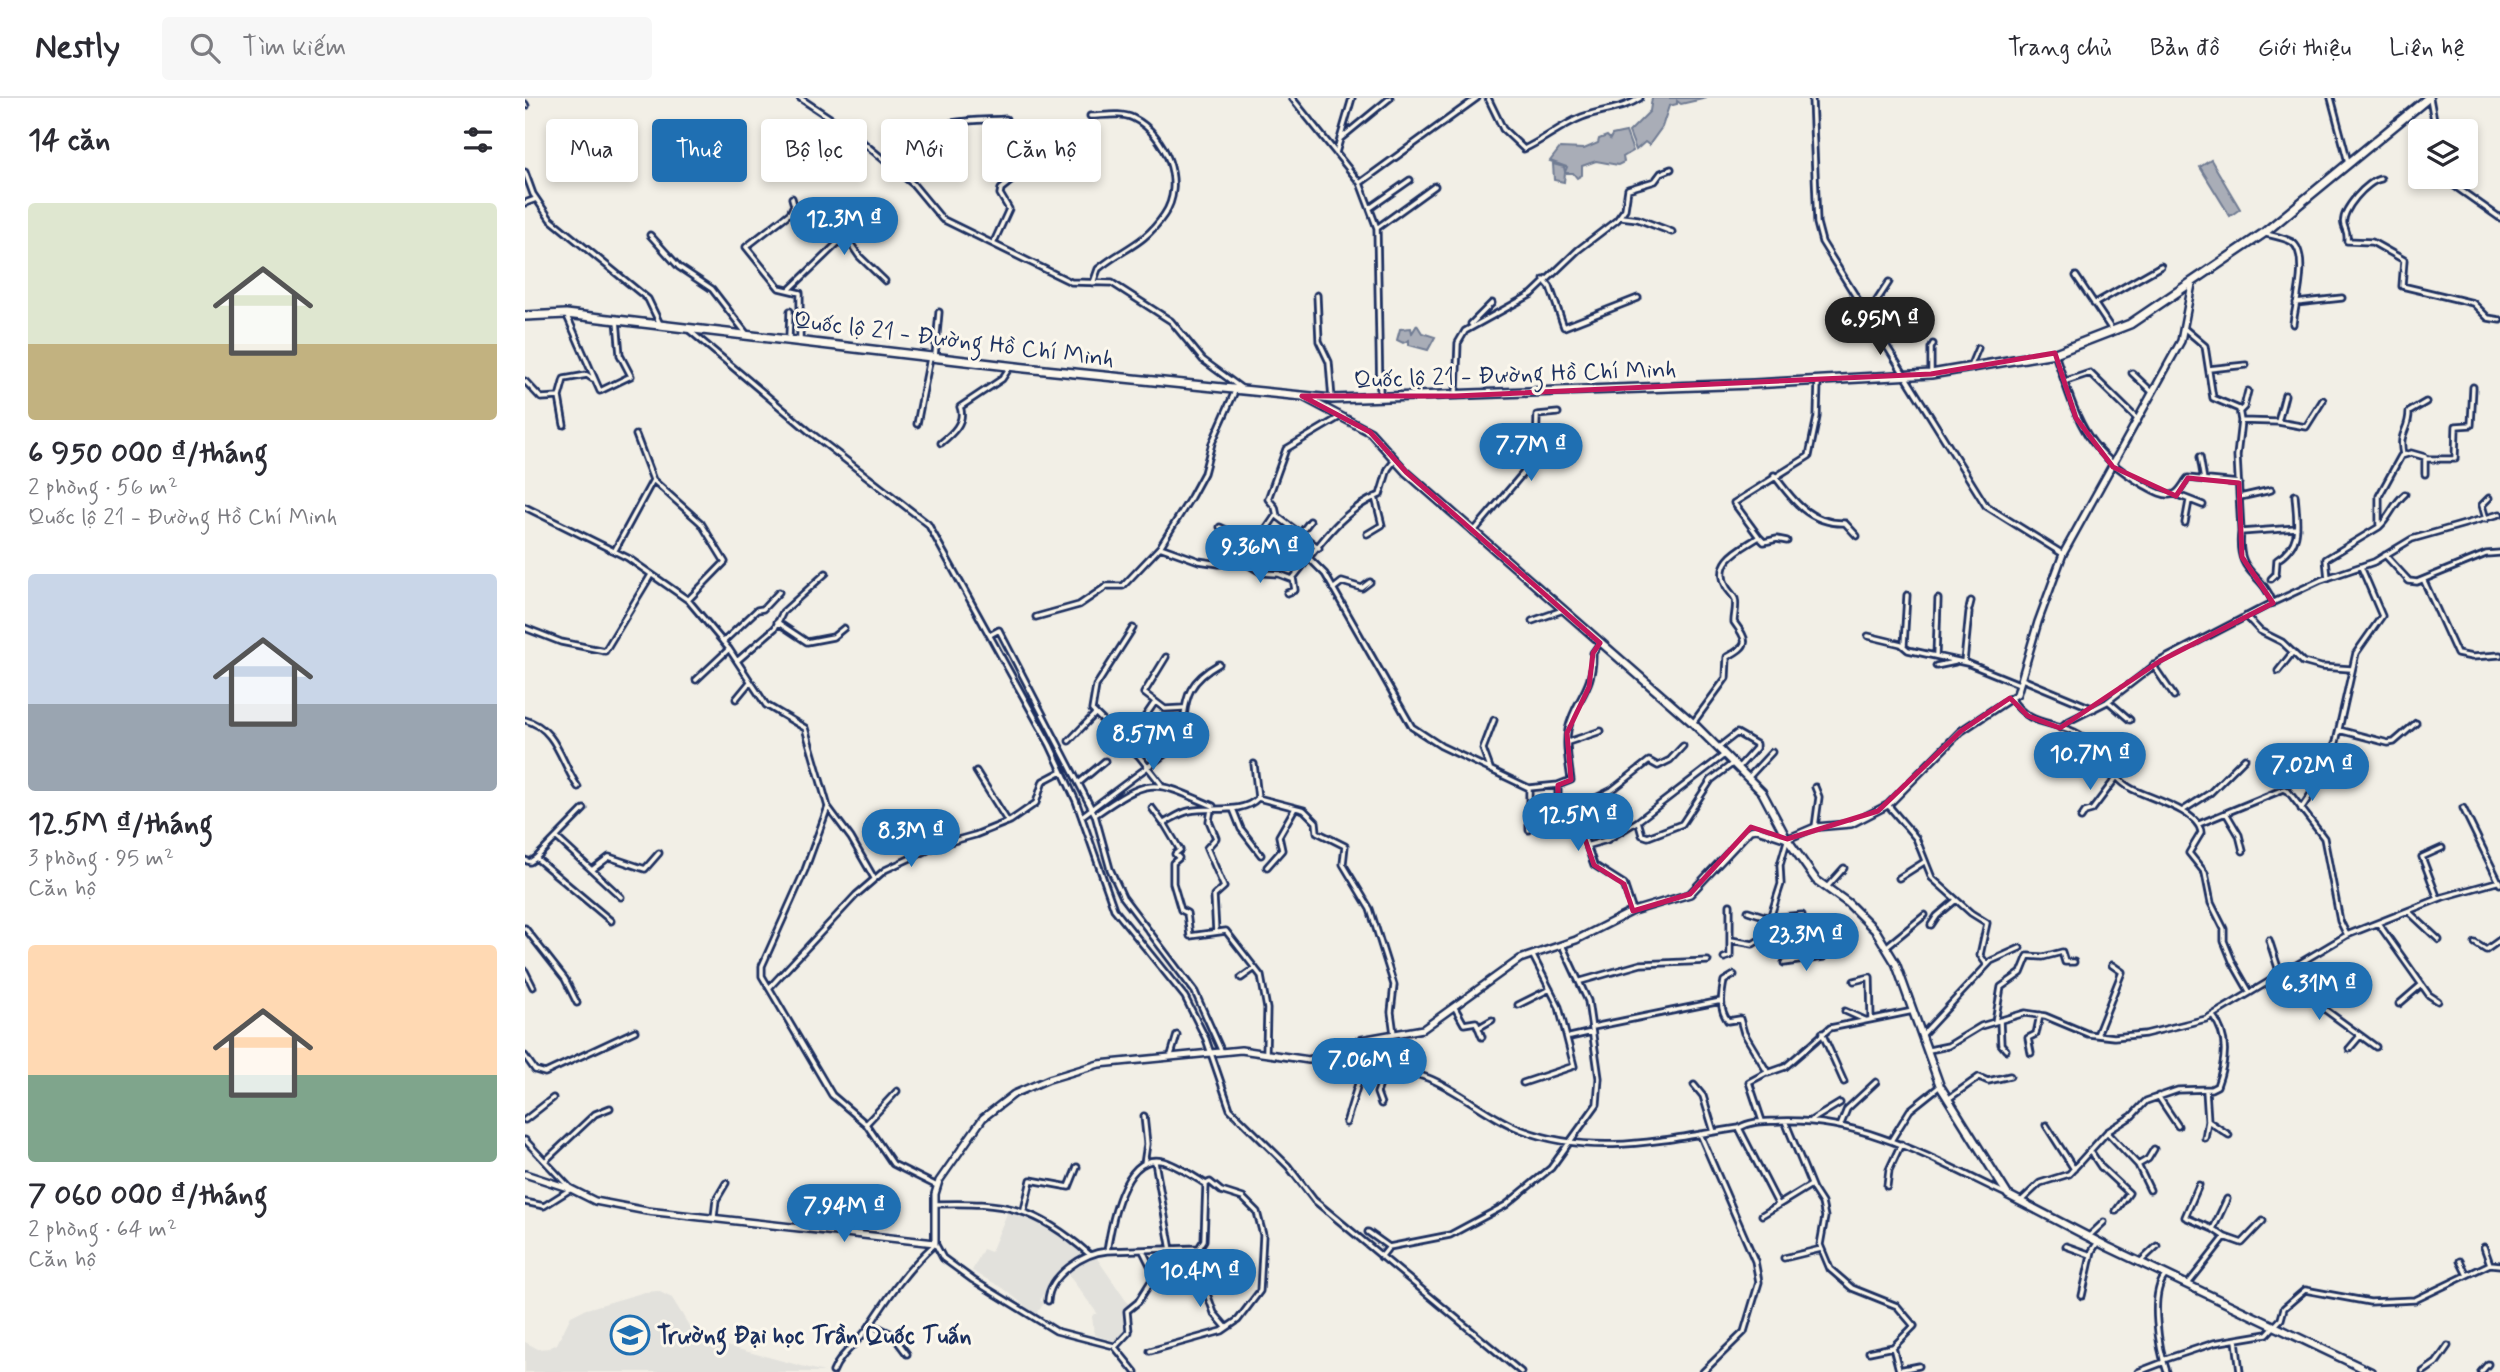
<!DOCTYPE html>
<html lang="vi">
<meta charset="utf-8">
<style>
:root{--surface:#fff;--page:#f7f7f7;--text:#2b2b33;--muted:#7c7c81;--line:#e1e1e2;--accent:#1f6fb2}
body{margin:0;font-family:Mynerve,sans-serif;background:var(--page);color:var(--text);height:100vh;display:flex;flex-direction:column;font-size:26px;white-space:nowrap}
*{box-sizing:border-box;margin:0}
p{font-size:23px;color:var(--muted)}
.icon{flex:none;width:38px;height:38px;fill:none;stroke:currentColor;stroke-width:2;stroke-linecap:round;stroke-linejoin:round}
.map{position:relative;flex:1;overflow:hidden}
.panel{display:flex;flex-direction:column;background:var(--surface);width:525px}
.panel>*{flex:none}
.hud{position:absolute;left:21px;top:21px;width:665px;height:63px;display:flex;gap:14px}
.buttons{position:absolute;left:1883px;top:21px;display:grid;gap:14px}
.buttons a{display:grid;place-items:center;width:70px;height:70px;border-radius:7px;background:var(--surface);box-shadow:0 4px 10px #0003;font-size:35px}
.price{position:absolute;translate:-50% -60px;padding:0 16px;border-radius:24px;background:var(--accent);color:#fff;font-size:23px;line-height:46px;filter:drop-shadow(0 2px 4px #0008)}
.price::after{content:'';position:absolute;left:50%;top:42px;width:21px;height:16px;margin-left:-10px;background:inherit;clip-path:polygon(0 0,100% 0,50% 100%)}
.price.on{background:#222;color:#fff}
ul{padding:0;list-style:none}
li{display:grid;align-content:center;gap:14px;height:371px;padding:0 28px}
li span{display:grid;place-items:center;height:217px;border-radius:7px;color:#555}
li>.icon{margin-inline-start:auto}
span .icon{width:126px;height:126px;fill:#fffc;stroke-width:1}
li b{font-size:30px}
h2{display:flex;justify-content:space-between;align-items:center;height:84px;padding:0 28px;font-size:30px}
.chip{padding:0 24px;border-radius:7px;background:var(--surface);box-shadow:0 4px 10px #0003;font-size:24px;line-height:63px}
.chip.on{background:var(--accent);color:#fff}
header{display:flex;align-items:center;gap:42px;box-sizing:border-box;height:98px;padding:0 35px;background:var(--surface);border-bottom:2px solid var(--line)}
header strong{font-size:33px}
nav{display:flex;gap:38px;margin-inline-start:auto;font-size:24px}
.search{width:490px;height:63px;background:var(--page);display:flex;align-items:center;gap:18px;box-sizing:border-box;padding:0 24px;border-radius:7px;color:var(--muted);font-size:26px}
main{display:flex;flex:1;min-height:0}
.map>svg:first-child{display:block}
.built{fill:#e2e1dc}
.water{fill:#a9adb7;stroke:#707b93;stroke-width:2}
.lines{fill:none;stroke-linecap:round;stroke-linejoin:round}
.street-casing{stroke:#1b2f5e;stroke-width:9}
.secondary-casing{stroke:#1b2f5e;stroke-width:10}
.primary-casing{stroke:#1b2f5e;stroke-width:11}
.highway-casing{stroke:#1b2f5e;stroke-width:12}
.street{stroke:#fbf7ec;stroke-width:3.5}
.secondary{stroke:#fbf7ec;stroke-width:5}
.primary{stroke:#fbf7ec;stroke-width:6}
.highway{stroke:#fbf7ec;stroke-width:7}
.marked{fill:none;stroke:#c2185b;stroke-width:5;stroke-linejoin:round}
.labels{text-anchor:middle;stroke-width:6;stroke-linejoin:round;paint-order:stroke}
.street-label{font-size:24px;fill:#1b2f5e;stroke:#fbf7ec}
.poi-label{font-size:24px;font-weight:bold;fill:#1b2f5e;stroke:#fbf7ec;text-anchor:start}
</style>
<header>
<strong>Nestly</strong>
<div class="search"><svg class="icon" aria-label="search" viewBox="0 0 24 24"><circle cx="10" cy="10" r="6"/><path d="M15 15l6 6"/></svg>Tìm kiếm</div>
<nav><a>Trang chủ</a><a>Bản đồ</a><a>Giới thiệu</a><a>Liên hệ</a></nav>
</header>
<main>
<section class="panel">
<h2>14 căn<svg class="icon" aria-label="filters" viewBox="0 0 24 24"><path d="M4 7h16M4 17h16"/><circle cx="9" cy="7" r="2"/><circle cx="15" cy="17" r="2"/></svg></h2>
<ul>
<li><span style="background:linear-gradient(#dfe7d0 65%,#c2b280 0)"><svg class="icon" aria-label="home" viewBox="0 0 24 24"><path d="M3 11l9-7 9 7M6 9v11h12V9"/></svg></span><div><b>6 950 000 ₫/tháng</b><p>2 phòng · 56 m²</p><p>Quốc lộ 21 - Đường Hồ Chí Minh</p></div></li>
<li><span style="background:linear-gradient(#c9d6e8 60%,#9aa5b1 0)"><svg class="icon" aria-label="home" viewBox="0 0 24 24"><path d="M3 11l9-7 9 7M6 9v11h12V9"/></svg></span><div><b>12.5M ₫/tháng</b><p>3 phòng · 95 m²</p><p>Căn hộ</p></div></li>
<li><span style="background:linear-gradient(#ffd9b3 60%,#7fa58c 0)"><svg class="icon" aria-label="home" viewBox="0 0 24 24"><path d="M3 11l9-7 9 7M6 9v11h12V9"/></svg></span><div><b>7 060 000 ₫/tháng</b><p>2 phòng · 64 m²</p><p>Căn hộ</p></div></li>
</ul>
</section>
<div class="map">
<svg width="1975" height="1274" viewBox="0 0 1975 1274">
<rect width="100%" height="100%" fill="#f2efe6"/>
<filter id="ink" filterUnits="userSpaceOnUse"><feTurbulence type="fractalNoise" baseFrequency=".0143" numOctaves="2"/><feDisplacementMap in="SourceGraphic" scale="14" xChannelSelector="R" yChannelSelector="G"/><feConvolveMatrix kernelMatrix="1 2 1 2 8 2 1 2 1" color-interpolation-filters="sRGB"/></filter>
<g filter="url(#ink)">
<!-- built -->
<path class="built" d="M483,1113L512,1120L526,1127L560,1154L535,1175L515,1202L519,1205L511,1217L478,1190L447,1173L458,1151L466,1154Z
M569,1156L604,1207L599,1222L603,1232L592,1244L569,1237L567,1218L572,1215L542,1175Z
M133,1193L147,1200L166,1231L179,1242L299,1274H0V1244L13,1251L24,1250L32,1246L46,1218L58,1212L120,1194Z"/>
<!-- water -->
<path class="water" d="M1127,0H1182L1156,6L1152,3V6L1144,8L1137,29L1124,47L1120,44L1111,52L1104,34L1125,13Z
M1101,34L1108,53L1098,59L1099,64L1093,67L1071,63L1057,68V77L1052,80L1048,75H1040L1039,84L1029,82L1028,66L1039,69L1040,74L1042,69L1025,63L1035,50L1059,51L1073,45L1074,41L1082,38L1085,41L1087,37Z
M1686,62L1715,111L1705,118L1675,69Z
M892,227L897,235L910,239L903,252L884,247V242L878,245L872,242L875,231L886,230L887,235Z"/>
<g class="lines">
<defs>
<path id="street" d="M275,0L323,32L388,86L417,121L546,184L587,185L646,223L678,262L716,290
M767,0L835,85
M963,0L978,31L999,51C1019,42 1036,27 1057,19C1077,11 1097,12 1115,0
M1287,0L1292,125L1297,144L1461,408L1538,456
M1806,0L1823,64
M1905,0L1911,33
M0,6L1,8
M565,18C578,18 596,14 608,20C641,36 661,86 639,117C618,148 598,150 573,171L568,185
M815,41L865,0
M811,55L827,0
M0,74L8,96L25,121L123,201L135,226
M376,76C398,58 384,51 395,39C414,20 456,23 481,21
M1917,79L1975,120
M1856,81C1843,82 1815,113 1819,127C1821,134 1823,134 1822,143L1847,144L1879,162L1877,188L1948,205L1963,220L1975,222
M267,100L269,107L265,115L221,149L254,190L275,195V241
M0,105L11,101
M845,110L885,82
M304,114L334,158L360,183
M1096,119L1113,121L1147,134
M852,130L910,88
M1741,136C1749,138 1760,140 1767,144C1785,156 1770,207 1768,226
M125,137L154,169L187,191L221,235
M468,146L484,111L475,96L476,91L545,35
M1551,178L1587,232
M1019,182L1025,189L1039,229L1113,200
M265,191L319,139
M792,197L794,243L804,264L807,301
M1771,205L1817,200
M1569,206L1636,168
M1343,216L1364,184
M42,218L75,293L106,278L95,257L92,222
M946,226L967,205
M1660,231L1680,248L1688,300L1714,311L1716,323L1753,324L1781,329L1798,302
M164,232L286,335L403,426L525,647L551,703L589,811L660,899L681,941L705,1011L763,1068L789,1102L996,1274
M264,240L265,213
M1358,240L1378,217
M1530,256C1552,319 1557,351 1619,387C1626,391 1640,400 1649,396C1655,394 1659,384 1663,380L1714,385
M410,258L414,214
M1445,269L1453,250
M1684,271L1721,267
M1406,274V250L1408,246
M1607,275L1627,294
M0,283L16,300L34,299L39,327
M1541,283L1565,275L1613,322
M931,296L933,245L940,233L1007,196L1053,152L1092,122L1100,111L1103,91L1130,83L1136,75L1146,71
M855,298L852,130L835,85L952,0
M34,299L39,281L62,277L68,281
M1715,313L1719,309L1723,293
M1716,323L1712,358L1716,433
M1753,324L1760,297
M392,326L405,260
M111,337L128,382
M416,345C427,336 441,324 435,309L477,281L485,269
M1878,357C1873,333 1884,334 1884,314L1901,304
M1675,359L1679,382
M1902,361H1930L1931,328L1946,327L1948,289
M1249,377C1268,403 1285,426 1320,425L1332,438
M1650,396L1678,407
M1715,399L1746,392
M0,409L103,460L163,502L204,551L241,607L280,630L303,709L280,772L237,868V878L307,997L341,1026L368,1066L412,1088
M1961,421L1957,407L1964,400
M1660,425L1664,403
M1854,427V398L1876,358L1886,355L1900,359V376
M695,429L730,445
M950,432L1011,360L1012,317L1033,315
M775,436L785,423
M842,436L857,427L850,399
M1234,439L1239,444L1252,441L1262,443
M635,449L674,463L694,466L717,463L737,475L754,476L767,481
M794,450L752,418L750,409L743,401L761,351L815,319
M90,452L128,382L176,425L200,464L163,502
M1860,457L1884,483L1892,484L1961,456L1975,455
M784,460L800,476L887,629L916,648L1004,690L1033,687L1046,682C1044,666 1040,647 1043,632C1050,600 1069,593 1068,555L1075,545
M719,464L751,417
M1803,480L1801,461L1854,429C1865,419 1868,406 1880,396
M1746,481L1751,476L1752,462C1778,446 1772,425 1770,397
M1899,483L1932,556L1947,559L1975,557
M808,491L817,484L837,490L845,484
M762,495L770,492L768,480C794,448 815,413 855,397L863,371L870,362
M1748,505C1737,473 1711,478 1716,434L1772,430
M1444,511L1446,503
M1721,518L1735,533L1757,544L1778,564L1796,569L1826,571
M511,519L554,507L582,488H598L635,449L666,399L679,375L687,345L711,291
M1007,523L1038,512
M252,524L282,544L308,539L319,530
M0,530L36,544L80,553L126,477
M608,530L571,588L567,612L614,658L636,686
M465,537L474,532L570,717L585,771L598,799L670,894L696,952
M1343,538L1376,546L1383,552L1442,565L1494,586
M198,544L232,512L238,511L254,494
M1379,547L1382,497
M1411,558L1413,501
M641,559L619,595L640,611L658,610
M212,563L250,530L258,514L301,475
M1439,564L1444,514
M1628,567L1649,598
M1411,568L1430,564
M1753,573L1768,554
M1497,581L1569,611
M171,582L204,551
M1486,600C1505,631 1529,621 1555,637C1577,651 1584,679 1607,691C1624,700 1675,713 1676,735L1664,755L1680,775L1686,805L1699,831V843L1708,865L1724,893
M211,601L225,584
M1583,603L1605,622
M0,622C32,630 36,665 53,689
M1168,625L1201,580L1202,559C1225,547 1223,543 1209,524C1209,517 1212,508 1210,501C1208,496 1203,493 1201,488C1188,462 1216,451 1234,439L1209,405L1284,358L1292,319L1293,283
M613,629L630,604
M1535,630L1542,624L1582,604L1635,563L1749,504L1796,482L1849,464L1887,441L1975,416
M1814,632L1863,645L1869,644L1891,625
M544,643L570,616
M1043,644L1076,633
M1194,649L1212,635L1231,646V650L1213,670
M589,653L602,639
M1199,657L1113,723L1117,737L1123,739L1157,726L1186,682L1207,666
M729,666L733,700
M965,670L958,651L969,622
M451,673L483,724
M1223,680L1247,654
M555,684L580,663
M1033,687V707L1051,717L1069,767L1099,786L1108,813
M733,700C717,717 685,708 664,713C655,715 647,721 639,725L655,752L650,756L654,760L648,765V785L656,812L662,815L665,838L701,833L736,878L742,911L741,955
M733,700L779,712L791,724L792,734L820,748L818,766L845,811L869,887L866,914L869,936
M1363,707L1391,740L1407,780L1446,815L1462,825L1455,857L1462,867
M303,709L326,740L349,780
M627,710L638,725
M1938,710L1975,786
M708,711L716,731L736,757
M1776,711L1792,687L1811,644L1831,555L1857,518L1836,469
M686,712L684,723L691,740L682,750L699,789L689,798L691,834
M1657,713L1685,695L1720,660
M1043,714L1087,692L1124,663L1133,668L1145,662L1158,648
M1701,715L1714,737L1718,753
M570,717C626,678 628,682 688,708
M557,718L648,650C670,621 644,594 694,566
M1556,720L1560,714L1567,712L1591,680
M1674,726L1759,691L1763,693L1799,740L1815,823L1822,837
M1290,729L1294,699L1290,689
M1004,732V690
M32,740L96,799
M1064,747L1082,742L1113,723
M11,760L86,823
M0,762L5,764L11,760L59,711
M742,769L757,752L754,738L770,710
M67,772L84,759L120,771L134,755
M1374,780L1399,764
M1302,789L1319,770
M1913,801L1897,759L1917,750
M1223,813L1245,820L1277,817
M1883,813L1914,842
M1853,825L1904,897L1913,903
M1406,827L1412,818L1431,802
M0,830L40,881L52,905
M1206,842L1228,846L1239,839L1256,786L1255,767L1262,743
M1744,842L1755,876
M1950,845L1961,852L1975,842
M1362,848L1400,817
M1199,860L1205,858V807
M1259,865L1299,859
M0,873L8,889
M1209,877L1199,883C1196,898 1194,911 1203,923L1215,921L1219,935L1243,975L1260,969L1305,930L1388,913
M1753,877L1851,949
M716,880L730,870
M1056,883L1116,866L1183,863
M1329,883L1345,879L1346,921
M244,890L331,797L360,772L414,747L450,737L485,723L511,705L518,683L537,673
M1874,906L1896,887
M993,907L1025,891
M930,910L939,926L951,924L957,939
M1320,913L1340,922
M1475,922L1476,946L1481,952
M1470,924L1476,889L1496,875L1503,858L1518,859L1537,854L1540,864H1549
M1068,929L1196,903
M953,930L967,922
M1297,935L1319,984
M1398,936L1466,863L1495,850
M1572,937L1597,874L1587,867
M1045,939L1067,934
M1824,951L1835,938
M1404,952L1423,948L1456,928L1500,915L1520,918L1563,936L1589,939L1620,936L1681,921L1822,837L1918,799L1975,783
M1506,955L1503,940L1511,936L1515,917
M646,957L652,937
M0,958L10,972L20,975L110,933
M792,961C829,965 869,967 903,980C936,993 964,1020 997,1032C1071,1060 1140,1041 1214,1030C1227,1022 1241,1024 1255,1023C1339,1020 1407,1061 1481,1096
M998,985L1049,968L1034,909L1008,858
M1169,987L1178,998L1189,1034
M1681,992L1683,1023L1704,1037
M1633,998L1653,1028
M1423,1001L1454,979L1463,983L1485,978
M856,1006L852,995L861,970
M0,1022L28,1000
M1287,1022L1315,1005
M1237,1023L1224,984L1241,975
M1260,1023L1288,1091L1297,1105L1300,1119L1295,1147L1305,1171L1327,1190L1372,1208L1389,1228L1368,1249L1374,1272L1394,1268
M821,1025L839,966
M341,1026L372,993
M1316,1026L1322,1011L1351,984
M1521,1027L1549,1071
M1214,1030L1253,1106
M1582,1034L1613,1067L1623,1061L1629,1051
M1175,1036L1230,1163L1234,1184L1219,1234L1178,1274
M1680,1040L1683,1023
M1367,1041L1385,1012L1415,988
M0,1042L46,1091L19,1108L0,1104
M1566,1054L1576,1069L1604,1095L1591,1113
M20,1063L70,1016L85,1010
M630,1064L646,1152
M619,1066L622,1046L619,1018
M1613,1067L1625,1092
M1674,1087L1660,1119L1688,1131L1700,1139
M1362,1088L1364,1072L1376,1046
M1496,1103L1515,1085L1544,1076L1582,1034L1607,1018L1621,1003L1653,992L1686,991L1692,988C1701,963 1704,939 1688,918
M411,1106C480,1104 511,1109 564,1156
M499,1112L506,1082L544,1089L552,1069
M1237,1117L1286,1087
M189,1119L191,1102L201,1085
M1688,1131L1702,1101
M843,1134L864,1149
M1563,1139L1579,1124
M410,1145L418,1160L448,1182L531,1233L589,1248L610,1274
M1541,1148L1566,1157
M1959,1149L1965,1166
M582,1153L674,1150L679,1142L681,1086
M856,1159L864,1149L925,1137L981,1107L1026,1070L1072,1006L1074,980L1063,903L1037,847
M1259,1160L1296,1151
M1935,1163L1942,1177
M1615,1164L1632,1148
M682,1176L688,1183L681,1193L689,1215L701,1229
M1640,1178C1624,1197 1634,1251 1642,1274
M1663,1186L1700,1139L1717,1145L1738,1123
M1557,1198L1567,1153L1573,1144
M523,1203C524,1177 559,1155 582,1153C586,1128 598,1055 637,1063C651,1066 669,1079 681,1086L685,1084L696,1093L718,1100L732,1114L738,1137L735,1193L713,1222L697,1233L625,1253
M346,1226L367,1236L382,1256
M1711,1242L1715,1274
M590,1249L604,1234L602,1213L613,1204L630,1177L618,1153
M1344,1254L1368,1249
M1638,1262L1689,1245L1742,1236L1756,1221L1759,1210L1780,1192L1845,1204L1890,1202L1965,1166L1975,1167
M308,1274C316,1254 334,1245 345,1227C364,1198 382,1171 409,1147
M1613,1274L1639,1264
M1898,1274L1911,1265L1923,1248
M1956,1274L1963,1266"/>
<path id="secondary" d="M0,1076L46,1091L70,1103L122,1113L410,1145V1096L414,1083L458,1020L489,996L524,981L574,966L716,952L784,962L836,942L898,931L995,861L1051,842L1108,813L1165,796L1225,732L1232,731L1262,741L1290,729L1326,726L1363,707L1436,633L1492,596L1513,524L1538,456L1656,243L1667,186"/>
<path id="primary" d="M777,298L845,334L881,374L1168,625L1237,694L1262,741L1291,782L1323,805L1351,833L1371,866L1415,988L1483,1097L1583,1149L1846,1274"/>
<path id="highway" d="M0,218L41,216L500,270L807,301L1228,286L1406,276L1530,255L1605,226L1739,135L1903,0"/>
</defs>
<!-- street casing -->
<use href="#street" class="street-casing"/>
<!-- secondary casing -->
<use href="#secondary" class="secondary-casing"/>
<!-- primary casing -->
<use href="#primary" class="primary-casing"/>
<!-- highway casing -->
<use href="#highway" class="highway-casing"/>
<!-- street -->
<use href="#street" class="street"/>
<!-- secondary -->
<use href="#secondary" class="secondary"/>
<!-- primary -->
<use href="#primary" class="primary"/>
<!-- highway -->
<use href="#highway" class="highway"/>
</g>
</g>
<!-- marked area -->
<path class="marked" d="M1530,255L1551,320L1588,369L1651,398L1663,380L1714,385L1717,459L1748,505L1635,563L1535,630L1503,618L1485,600L1436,633L1353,713L1262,741L1226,729L1165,796L1108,813L1099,786L1069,767L1052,718L1033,707V687L1046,682L1042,635L1064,589L1068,555L1075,545L881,374L845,334L777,298H931L1406,276Z"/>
<!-- icons -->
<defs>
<symbol id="university-ring" viewBox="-11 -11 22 22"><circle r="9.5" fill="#fbf7ec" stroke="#1f6fb2" stroke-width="1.5"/><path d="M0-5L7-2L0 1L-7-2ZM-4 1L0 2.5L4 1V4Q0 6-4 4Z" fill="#1f6fb2"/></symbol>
</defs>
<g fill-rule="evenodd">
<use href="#university-ring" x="83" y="1215" width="44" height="44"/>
</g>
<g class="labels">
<!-- street labels -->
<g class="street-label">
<text transform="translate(429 241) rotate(7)" y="8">Quốc lộ 21 - Đường Hồ Chí Minh</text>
<text transform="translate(990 276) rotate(-2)" y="8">Quốc lộ 21 - Đường Hồ Chí Minh</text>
</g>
<!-- poi labels -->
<g class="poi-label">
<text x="132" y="1245">Trường Đại học Trần Quốc Tuấn</text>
</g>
</g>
</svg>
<div class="buttons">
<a><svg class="icon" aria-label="layers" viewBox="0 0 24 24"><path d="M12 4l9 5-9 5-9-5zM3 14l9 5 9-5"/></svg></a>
</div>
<b class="price" style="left:319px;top:159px">12.3M ₫</b>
<b class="price on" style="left:1355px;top:259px">6.95M ₫</b>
<b class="price" style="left:1006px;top:385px">7.7M ₫</b>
<b class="price" style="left:735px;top:487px">9.36M ₫</b>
<b class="price" style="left:628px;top:674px">8.57M ₫</b>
<b class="price" style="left:1565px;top:694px">10.7M ₫</b>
<b class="price" style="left:1787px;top:705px">7.02M ₫</b>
<b class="price" style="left:1053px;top:755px">12.5M ₫</b>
<b class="price" style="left:386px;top:771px">8.3M ₫</b>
<b class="price" style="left:1281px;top:875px">23.3M ₫</b>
<b class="price" style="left:1794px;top:924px">6.31M ₫</b>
<b class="price" style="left:844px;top:1000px">7.06M ₫</b>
<b class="price" style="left:319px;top:1146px">7.94M ₫</b>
<b class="price" style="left:675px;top:1211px">10.4M ₫</b>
<div class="hud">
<a class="chip">Mua</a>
<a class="chip on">Thuê</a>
<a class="chip">Bộ lọc</a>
<a class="chip">Mới</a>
<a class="chip">Căn hộ</a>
</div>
</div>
</main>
